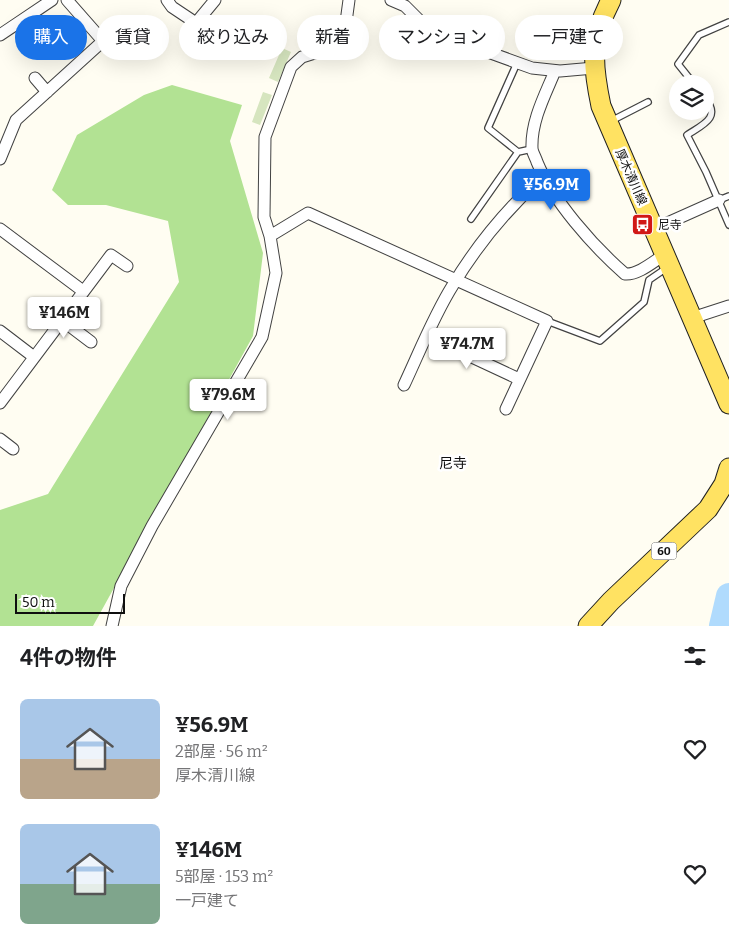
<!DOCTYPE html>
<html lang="ja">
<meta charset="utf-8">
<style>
:root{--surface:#fff;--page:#f2f2f2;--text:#202124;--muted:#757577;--accent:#1a73e8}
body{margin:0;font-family:Bitter,"Noto Sans JP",serif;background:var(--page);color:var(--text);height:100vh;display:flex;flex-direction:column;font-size:19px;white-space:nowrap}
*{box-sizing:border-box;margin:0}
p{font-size:16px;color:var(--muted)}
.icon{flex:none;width:28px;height:28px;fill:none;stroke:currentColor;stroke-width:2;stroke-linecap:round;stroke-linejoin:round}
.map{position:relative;height:626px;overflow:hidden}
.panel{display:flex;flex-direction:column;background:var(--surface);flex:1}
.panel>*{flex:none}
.hud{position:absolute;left:15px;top:15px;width:700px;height:45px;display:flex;gap:10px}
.tools{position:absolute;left:669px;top:75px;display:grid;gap:10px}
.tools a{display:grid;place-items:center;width:45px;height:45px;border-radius:50%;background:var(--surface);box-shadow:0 5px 20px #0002;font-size:25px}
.scale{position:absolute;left:15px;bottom:12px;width:110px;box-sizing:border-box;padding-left:5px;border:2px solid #0f0f0f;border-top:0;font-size:14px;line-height:18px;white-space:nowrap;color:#0f0f0f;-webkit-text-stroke:4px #fff;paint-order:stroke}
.price{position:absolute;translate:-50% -42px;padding:0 11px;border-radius:5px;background:#fff;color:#222;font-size:16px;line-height:32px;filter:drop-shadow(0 1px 2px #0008)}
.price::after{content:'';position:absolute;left:50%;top:30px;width:15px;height:11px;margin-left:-8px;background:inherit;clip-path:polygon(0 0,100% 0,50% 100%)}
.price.current{background:var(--accent);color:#fff}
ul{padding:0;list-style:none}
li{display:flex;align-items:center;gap:15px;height:125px;padding:0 20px}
li span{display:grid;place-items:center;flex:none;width:140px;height:100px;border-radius:8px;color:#555}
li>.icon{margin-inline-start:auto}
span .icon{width:60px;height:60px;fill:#fffc;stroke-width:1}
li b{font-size:21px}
h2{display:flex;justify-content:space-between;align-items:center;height:60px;padding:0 20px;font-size:21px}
.chip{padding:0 18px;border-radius:22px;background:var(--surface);box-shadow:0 5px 20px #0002;font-size:18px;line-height:45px}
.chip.current{background:var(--accent);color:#fff}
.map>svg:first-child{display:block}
.forest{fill:#b2e293}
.cemetery{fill:#d6e5bf}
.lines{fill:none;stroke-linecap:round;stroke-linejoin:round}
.river{stroke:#b0dbfd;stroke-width:26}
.lane-casing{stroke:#424242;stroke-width:8}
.street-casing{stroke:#424242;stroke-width:13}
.primary-casing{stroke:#202020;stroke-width:21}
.lane{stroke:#fff;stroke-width:5.5}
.street{stroke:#fff;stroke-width:11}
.primary{stroke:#ffe262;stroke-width:19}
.labels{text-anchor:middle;stroke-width:5;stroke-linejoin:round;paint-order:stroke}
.shield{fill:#fff;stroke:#575757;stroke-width:1}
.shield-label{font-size:11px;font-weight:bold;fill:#0f0f0f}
.street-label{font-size:12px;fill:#0f0f0f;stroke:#fff}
.poi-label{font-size:12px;fill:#0f0f0f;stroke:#fff;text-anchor:start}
.neighbourhood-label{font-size:14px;fill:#0f0f0f;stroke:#fff}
</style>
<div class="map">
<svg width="729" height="626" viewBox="0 0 729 626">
<rect width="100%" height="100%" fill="#fffdf2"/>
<!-- forest -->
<path class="forest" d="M172,85L242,105L230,141L263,253L253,336L93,626H0V510L48,494L179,282L168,221L106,205H68L52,190L77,135L144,95Z"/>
<!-- cemetery -->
<path class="cemetery" d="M282,48L291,52L278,82L269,78Z
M263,92L272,95L260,125L252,122Z"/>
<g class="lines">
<!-- river -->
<path class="river" d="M722,626L729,596"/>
<defs>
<path id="lane" d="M517,63L488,128L518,152
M694,84L678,64L699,35L729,22
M705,98C722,118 702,125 687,135L706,172L729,225
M611,121L648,102
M719,200L729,196
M471,219L518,152L532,149
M547,321L600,341L644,302L649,280L668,267"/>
<path id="street" d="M167,0L172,7L196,23L215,0
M391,0L405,6L426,27L441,35L532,68L560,71L594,68
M0,35L52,0
M555,71C545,95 531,121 532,148C532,152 536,158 537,162C553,201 593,246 625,274C638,275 653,262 664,255
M35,78L47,92
M0,159L16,120L103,41L67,0
M0,229L83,291
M654,229L719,200
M270,236L308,213L547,321L506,409
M692,318L729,306
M62,320L91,342
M0,331L34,357
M427,336L519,379
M404,385C419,353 434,315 453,285C477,245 508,208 543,176
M0,403L111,255L127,266
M0,439L13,449
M112,626L121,586L152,526L262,337L276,273L270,236L264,217L265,137L291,67L302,57L343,44L349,0"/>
<path id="primary" d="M611,0C590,40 592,63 601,106L729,404
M588,626L611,601L708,509L724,484L729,468"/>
</defs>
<!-- lane casing -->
<use href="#lane" class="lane-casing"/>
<!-- street casing -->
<use href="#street" class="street-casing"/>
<!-- primary casing -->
<use href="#primary" class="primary-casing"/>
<!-- lane -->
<use href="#lane" class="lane"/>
<!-- street -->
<use href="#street" class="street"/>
<!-- primary -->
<use href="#primary" class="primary"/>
</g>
<!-- icons -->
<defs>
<symbol id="bus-square" viewBox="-11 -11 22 22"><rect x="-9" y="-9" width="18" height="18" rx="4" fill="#d11816" stroke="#fff"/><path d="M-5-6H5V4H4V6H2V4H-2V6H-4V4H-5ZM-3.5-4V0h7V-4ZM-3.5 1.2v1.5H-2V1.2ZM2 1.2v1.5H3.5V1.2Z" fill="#fff"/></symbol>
</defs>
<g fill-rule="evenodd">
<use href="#bus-square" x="630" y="212" width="25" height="25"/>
</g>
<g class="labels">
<!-- shield labels -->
<rect class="shield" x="651.5" y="542.5" width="25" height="17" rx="4"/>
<g class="shield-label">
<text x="664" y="555">60</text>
</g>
<!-- street labels -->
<g class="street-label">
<text transform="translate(631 177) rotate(66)" y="4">厚木清川線</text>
</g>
<!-- poi labels -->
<g class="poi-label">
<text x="658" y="229">尼寺</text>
</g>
<!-- neighbourhood labels -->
<g class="neighbourhood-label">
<text x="453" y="468">尼寺</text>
</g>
</g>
</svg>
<div class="tools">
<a><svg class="icon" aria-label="layers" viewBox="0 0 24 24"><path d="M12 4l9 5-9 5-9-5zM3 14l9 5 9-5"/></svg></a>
</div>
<div class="scale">50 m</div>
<b class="price current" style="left:551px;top:211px">¥56.9M</b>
<b class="price" style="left:64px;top:339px">¥146M</b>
<b class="price" style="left:467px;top:370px">¥74.7M</b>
<b class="price" style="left:228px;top:421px">¥79.6M</b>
<div class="hud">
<a class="chip current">購入</a>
<a class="chip">賃貸</a>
<a class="chip">絞り込み</a>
<a class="chip">新着</a>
<a class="chip">マンション</a>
<a class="chip">一戸建て</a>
</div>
</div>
<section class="panel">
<h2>4件の物件<svg class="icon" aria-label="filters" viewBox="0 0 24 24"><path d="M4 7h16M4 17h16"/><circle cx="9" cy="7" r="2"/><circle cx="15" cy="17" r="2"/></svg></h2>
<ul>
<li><span style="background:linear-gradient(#a9c7e8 60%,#b9a48a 0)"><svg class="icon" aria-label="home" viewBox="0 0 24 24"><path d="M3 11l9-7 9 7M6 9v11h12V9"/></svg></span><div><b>¥56.9M</b><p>2部屋 · 56 m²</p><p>厚木清川線</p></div><svg class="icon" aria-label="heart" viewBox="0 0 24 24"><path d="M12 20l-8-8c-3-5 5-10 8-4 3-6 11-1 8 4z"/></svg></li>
<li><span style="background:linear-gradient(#a9c7e8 60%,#7fa58c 0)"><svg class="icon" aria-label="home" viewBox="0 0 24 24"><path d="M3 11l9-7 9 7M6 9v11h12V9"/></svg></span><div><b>¥146M</b><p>5部屋 · 153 m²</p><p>一戸建て</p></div><svg class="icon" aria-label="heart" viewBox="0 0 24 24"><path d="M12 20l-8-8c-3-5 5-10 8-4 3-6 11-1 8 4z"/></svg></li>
</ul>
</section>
